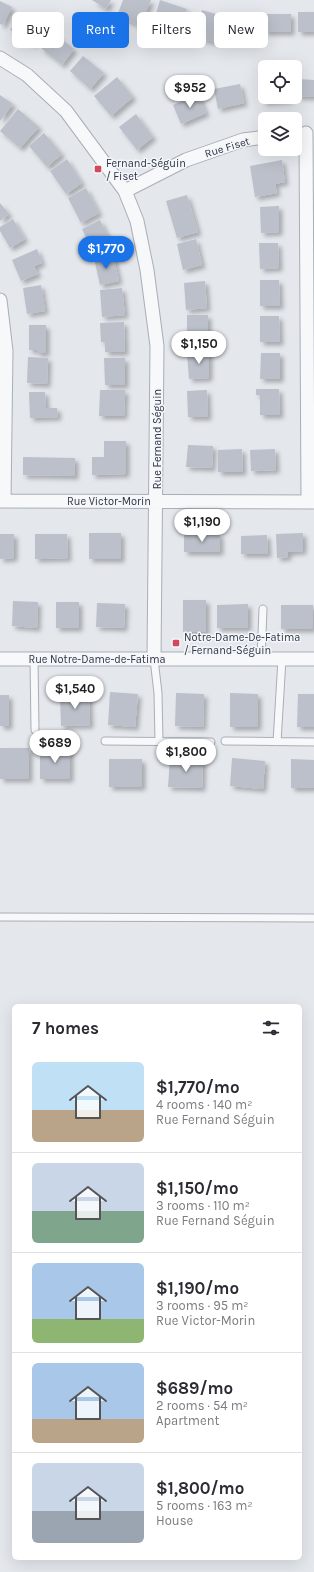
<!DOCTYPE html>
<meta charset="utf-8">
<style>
:root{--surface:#fff;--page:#f2f2f3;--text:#2b2b33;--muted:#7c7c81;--line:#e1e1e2;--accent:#1a73e8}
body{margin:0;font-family:Karla,sans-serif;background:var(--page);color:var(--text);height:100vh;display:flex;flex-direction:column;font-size:15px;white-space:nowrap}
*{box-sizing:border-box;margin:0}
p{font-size:13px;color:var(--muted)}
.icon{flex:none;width:22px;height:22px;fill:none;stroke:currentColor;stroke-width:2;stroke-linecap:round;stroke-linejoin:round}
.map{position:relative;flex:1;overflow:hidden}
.details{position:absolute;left:12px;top:1004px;width:290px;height:556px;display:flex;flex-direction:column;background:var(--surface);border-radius:6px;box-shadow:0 4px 16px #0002}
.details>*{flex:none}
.top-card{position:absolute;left:12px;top:12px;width:290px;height:36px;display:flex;gap:8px}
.controls{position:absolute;left:258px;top:60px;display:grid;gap:8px}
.controls a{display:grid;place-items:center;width:44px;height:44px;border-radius:6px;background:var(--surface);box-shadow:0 4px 16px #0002;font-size:20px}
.price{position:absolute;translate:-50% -34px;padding:0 9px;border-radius:14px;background:#fff;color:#222;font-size:13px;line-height:26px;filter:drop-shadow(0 1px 2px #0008)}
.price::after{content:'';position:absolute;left:50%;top:24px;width:12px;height:9px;margin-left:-6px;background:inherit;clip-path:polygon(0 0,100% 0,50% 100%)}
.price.on{background:var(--accent);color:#fff}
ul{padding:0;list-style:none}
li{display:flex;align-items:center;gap:12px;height:100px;padding:0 20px}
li+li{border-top:1px solid var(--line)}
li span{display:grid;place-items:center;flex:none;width:112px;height:80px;border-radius:6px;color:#555}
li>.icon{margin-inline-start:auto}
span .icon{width:48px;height:48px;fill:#fffc;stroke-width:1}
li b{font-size:17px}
h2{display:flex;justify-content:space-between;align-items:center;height:48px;padding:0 20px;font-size:17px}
.tag{padding:0 14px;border-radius:6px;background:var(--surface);box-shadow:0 4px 16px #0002;font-size:14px;line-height:36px}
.tag.on{background:var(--accent);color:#fff}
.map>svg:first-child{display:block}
.building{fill:#bbc0ca;filter:url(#shadow)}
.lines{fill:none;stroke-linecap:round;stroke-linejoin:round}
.service-casing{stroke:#a9aeb7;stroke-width:9}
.minor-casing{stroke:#a9aeb7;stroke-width:15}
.service{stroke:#f7f8fa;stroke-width:7}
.minor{stroke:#f7f8fa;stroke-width:13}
.poi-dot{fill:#d1495b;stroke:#f4f6f9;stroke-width:1.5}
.labels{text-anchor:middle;stroke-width:3;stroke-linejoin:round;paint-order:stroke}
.street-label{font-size:11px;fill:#2b3445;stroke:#f4f6f9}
.poi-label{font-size:11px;fill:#2b3445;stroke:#f4f6f9;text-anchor:start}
</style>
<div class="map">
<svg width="314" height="1572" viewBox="0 0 314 1572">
<defs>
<filter id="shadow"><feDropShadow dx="3.5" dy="3.5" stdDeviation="2" flood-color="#0004"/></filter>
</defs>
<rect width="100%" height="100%" fill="#e4e7ec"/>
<!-- building -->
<path class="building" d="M92,0H111L106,9Z
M123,0H151L140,26L117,16Z
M160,0L187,9L179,32L153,24Z
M0,1L12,7L3,25L0,24Z
M202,10L222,16L215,42L198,38L199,32L189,29L193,16L200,17Z
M21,12L44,26L33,44L10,30Z
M298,12H314V32H298Z
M226,13L257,14V35H232L233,26H225Z
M264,14H291V32H264Z
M53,33L74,49L62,65L41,48Z
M83,56L104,73L90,89L70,71Z
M117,77L133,97L111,116L94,96Z
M261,79H265V97H288L289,100L263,102Z
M297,79L314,80V97L296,96Z
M240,84L244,103L218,109L214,89Z
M198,94L206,113L181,124L173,105Z
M0,95L13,104L0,121Z
M18,109L39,127L20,148L0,131Z
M136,114L153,137L137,150L119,127Z
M44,133L62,154L47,167L29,146Z
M67,159L82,183L66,194L50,171Z
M282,160L285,182L275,184L277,193L255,197L250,166Z
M86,188L99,213L81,223L68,198Z
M187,195L198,232L177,238L166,201Z
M0,203L9,214L0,221Z
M279,206V232L261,233L260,207Z
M13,219L25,239L10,248L0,231V227Z
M100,220L112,245L94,253L82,229Z
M196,239L202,265L183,270L177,244Z
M259,243H278L279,268L260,269Z
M37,249L42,263L34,266L38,274L21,281L12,260Z
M113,254L119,281L100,285L94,258Z
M260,280H279L280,306H260Z
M205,281L207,308L186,310L184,283Z
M41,285L45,311L27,314L23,288Z
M122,288L125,315L102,317L100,290Z
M187,315H208V344H187Z
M260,316H279L280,342H260Z
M124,322L125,352H105V342H101L100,323Z
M29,325H46V353H37V350H29Z
M209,351V378L189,379L187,353Z
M261,353H280V379H260Z
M28,357L48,358L47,384L27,383Z
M104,358H125V385H105Z
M256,389H279L280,415H260V395H256Z
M100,390H125L124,416H99Z
M207,390L208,417H188L187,391Z
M29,392H45L46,408H57L58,417L30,418Z
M104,441H126V474L92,475V457H104Z
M188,445L213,446L212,468L186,467Z
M242,449L243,472H218V450Z
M275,449L276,470L251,471L250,450Z
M23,457L75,458V476L23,475Z
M89,533H121V559H89Z
M303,533V551L288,552V557L277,558L276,534Z
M0,534H14V558L0,559Z
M35,534H67L68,558L35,559Z
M184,534H220V552H184Z
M267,535L268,554H241V536Z
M183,600H206V632H183Z
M13,601L38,602L37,628L12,626Z
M56,602H79V628H56Z
M97,603L125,604L124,628L96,627Z
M248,604V628H217V605Z
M281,605H313V629H281Z
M110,692L138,694L135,727L108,725Z
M176,693L204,694L203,727L175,726Z
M230,693L258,694V727H230Z
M298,694H314V727H297Z
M0,695H9V726H0Z
M60,695H89L90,725L61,726Z
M0,748H29V779H0Z
M40,748H70V779H40Z
M170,758L203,760L202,788L168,787Z
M232,758L265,761L263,789L230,786Z
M109,759H142V787H109Z
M291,759L314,760V788H291Z"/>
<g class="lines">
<defs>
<path id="service" d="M34,659L35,730
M154,659L158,693L159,741
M261,659L263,609
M105,741L211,742
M225,741L314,742
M277,742L282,659
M0,917L314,918"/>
<path id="minor" d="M0,58L27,75L66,111L125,191L137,221L147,270L157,346L154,659
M306,133L308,502
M125,191L186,160L243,140L265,137
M0,300L6,351L4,501
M0,501L314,502
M0,659H314"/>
</defs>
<!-- service casing -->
<use href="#service" class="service-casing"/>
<!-- minor casing -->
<use href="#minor" class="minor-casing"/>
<!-- service -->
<use href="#service" class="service"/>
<!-- minor -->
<use href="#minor" class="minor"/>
</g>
<!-- markers -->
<g class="poi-dot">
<rect x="94" y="165" width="8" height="8" rx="2"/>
<rect x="172" y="639" width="8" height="8" rx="2"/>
</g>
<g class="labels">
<!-- street labels -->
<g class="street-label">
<text transform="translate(227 147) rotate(-17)" y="4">Rue Fiset</text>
<text transform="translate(157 439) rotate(-90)" y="4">Rue Fernand Séguin</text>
<text x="109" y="505">Rue Victor-Morin</text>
<text x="97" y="663">Rue Notre-Dame-de-Fatima</text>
</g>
<!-- poi labels -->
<g class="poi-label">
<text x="106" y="167">Fernand-Séguin<tspan x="106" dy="13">/ Fiset</tspan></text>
<text x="184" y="641">Notre-Dame-De-Fatima<tspan x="184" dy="13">/ Fernand-Séguin</tspan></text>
</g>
</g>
</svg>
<div class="controls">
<a><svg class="icon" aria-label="locate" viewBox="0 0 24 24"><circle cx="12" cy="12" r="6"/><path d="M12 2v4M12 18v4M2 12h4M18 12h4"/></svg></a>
<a><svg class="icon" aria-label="layers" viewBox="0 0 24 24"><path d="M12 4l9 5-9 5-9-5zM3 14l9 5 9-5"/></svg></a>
</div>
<b class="price" style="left:190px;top:109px">$952</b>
<b class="price on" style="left:106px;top:270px">$1,770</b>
<b class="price" style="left:199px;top:365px">$1,150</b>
<b class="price" style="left:202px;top:543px">$1,190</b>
<b class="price" style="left:75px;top:710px">$1,540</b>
<b class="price" style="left:55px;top:764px">$689</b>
<b class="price" style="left:186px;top:773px">$1,800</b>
<div class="top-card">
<a class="tag">Buy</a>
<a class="tag on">Rent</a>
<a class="tag">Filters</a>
<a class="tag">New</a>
</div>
<section class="details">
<h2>7 homes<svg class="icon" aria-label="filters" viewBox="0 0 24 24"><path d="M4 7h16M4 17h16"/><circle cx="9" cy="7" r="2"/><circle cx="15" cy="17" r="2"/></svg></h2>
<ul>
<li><span style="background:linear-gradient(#bfe0f5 60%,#b9a48a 0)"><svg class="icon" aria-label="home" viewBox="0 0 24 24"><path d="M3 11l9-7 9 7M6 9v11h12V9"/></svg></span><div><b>$1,770/mo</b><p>4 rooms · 140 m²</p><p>Rue Fernand Séguin</p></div></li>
<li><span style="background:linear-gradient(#c9d6e8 60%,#7fa58c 0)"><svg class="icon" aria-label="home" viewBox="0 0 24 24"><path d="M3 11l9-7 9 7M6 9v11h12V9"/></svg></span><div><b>$1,150/mo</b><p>3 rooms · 110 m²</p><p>Rue Fernand Séguin</p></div></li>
<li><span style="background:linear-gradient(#a9c7e8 70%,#8fb573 0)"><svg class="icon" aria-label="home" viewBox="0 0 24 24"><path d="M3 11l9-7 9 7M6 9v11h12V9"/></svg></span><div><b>$1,190/mo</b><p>3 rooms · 95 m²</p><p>Rue Victor-Morin</p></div></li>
<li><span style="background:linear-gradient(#a9c7e8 70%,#b9a48a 0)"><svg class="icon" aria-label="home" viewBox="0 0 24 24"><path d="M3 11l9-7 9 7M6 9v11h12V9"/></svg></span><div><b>$689/mo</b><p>2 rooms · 54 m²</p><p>Apartment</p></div></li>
<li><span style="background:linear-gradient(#c9d6e8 60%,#9aa5b1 0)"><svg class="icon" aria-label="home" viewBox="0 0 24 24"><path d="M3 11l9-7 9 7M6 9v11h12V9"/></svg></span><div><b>$1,800/mo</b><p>5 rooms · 163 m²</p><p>House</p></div></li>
</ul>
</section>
</div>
